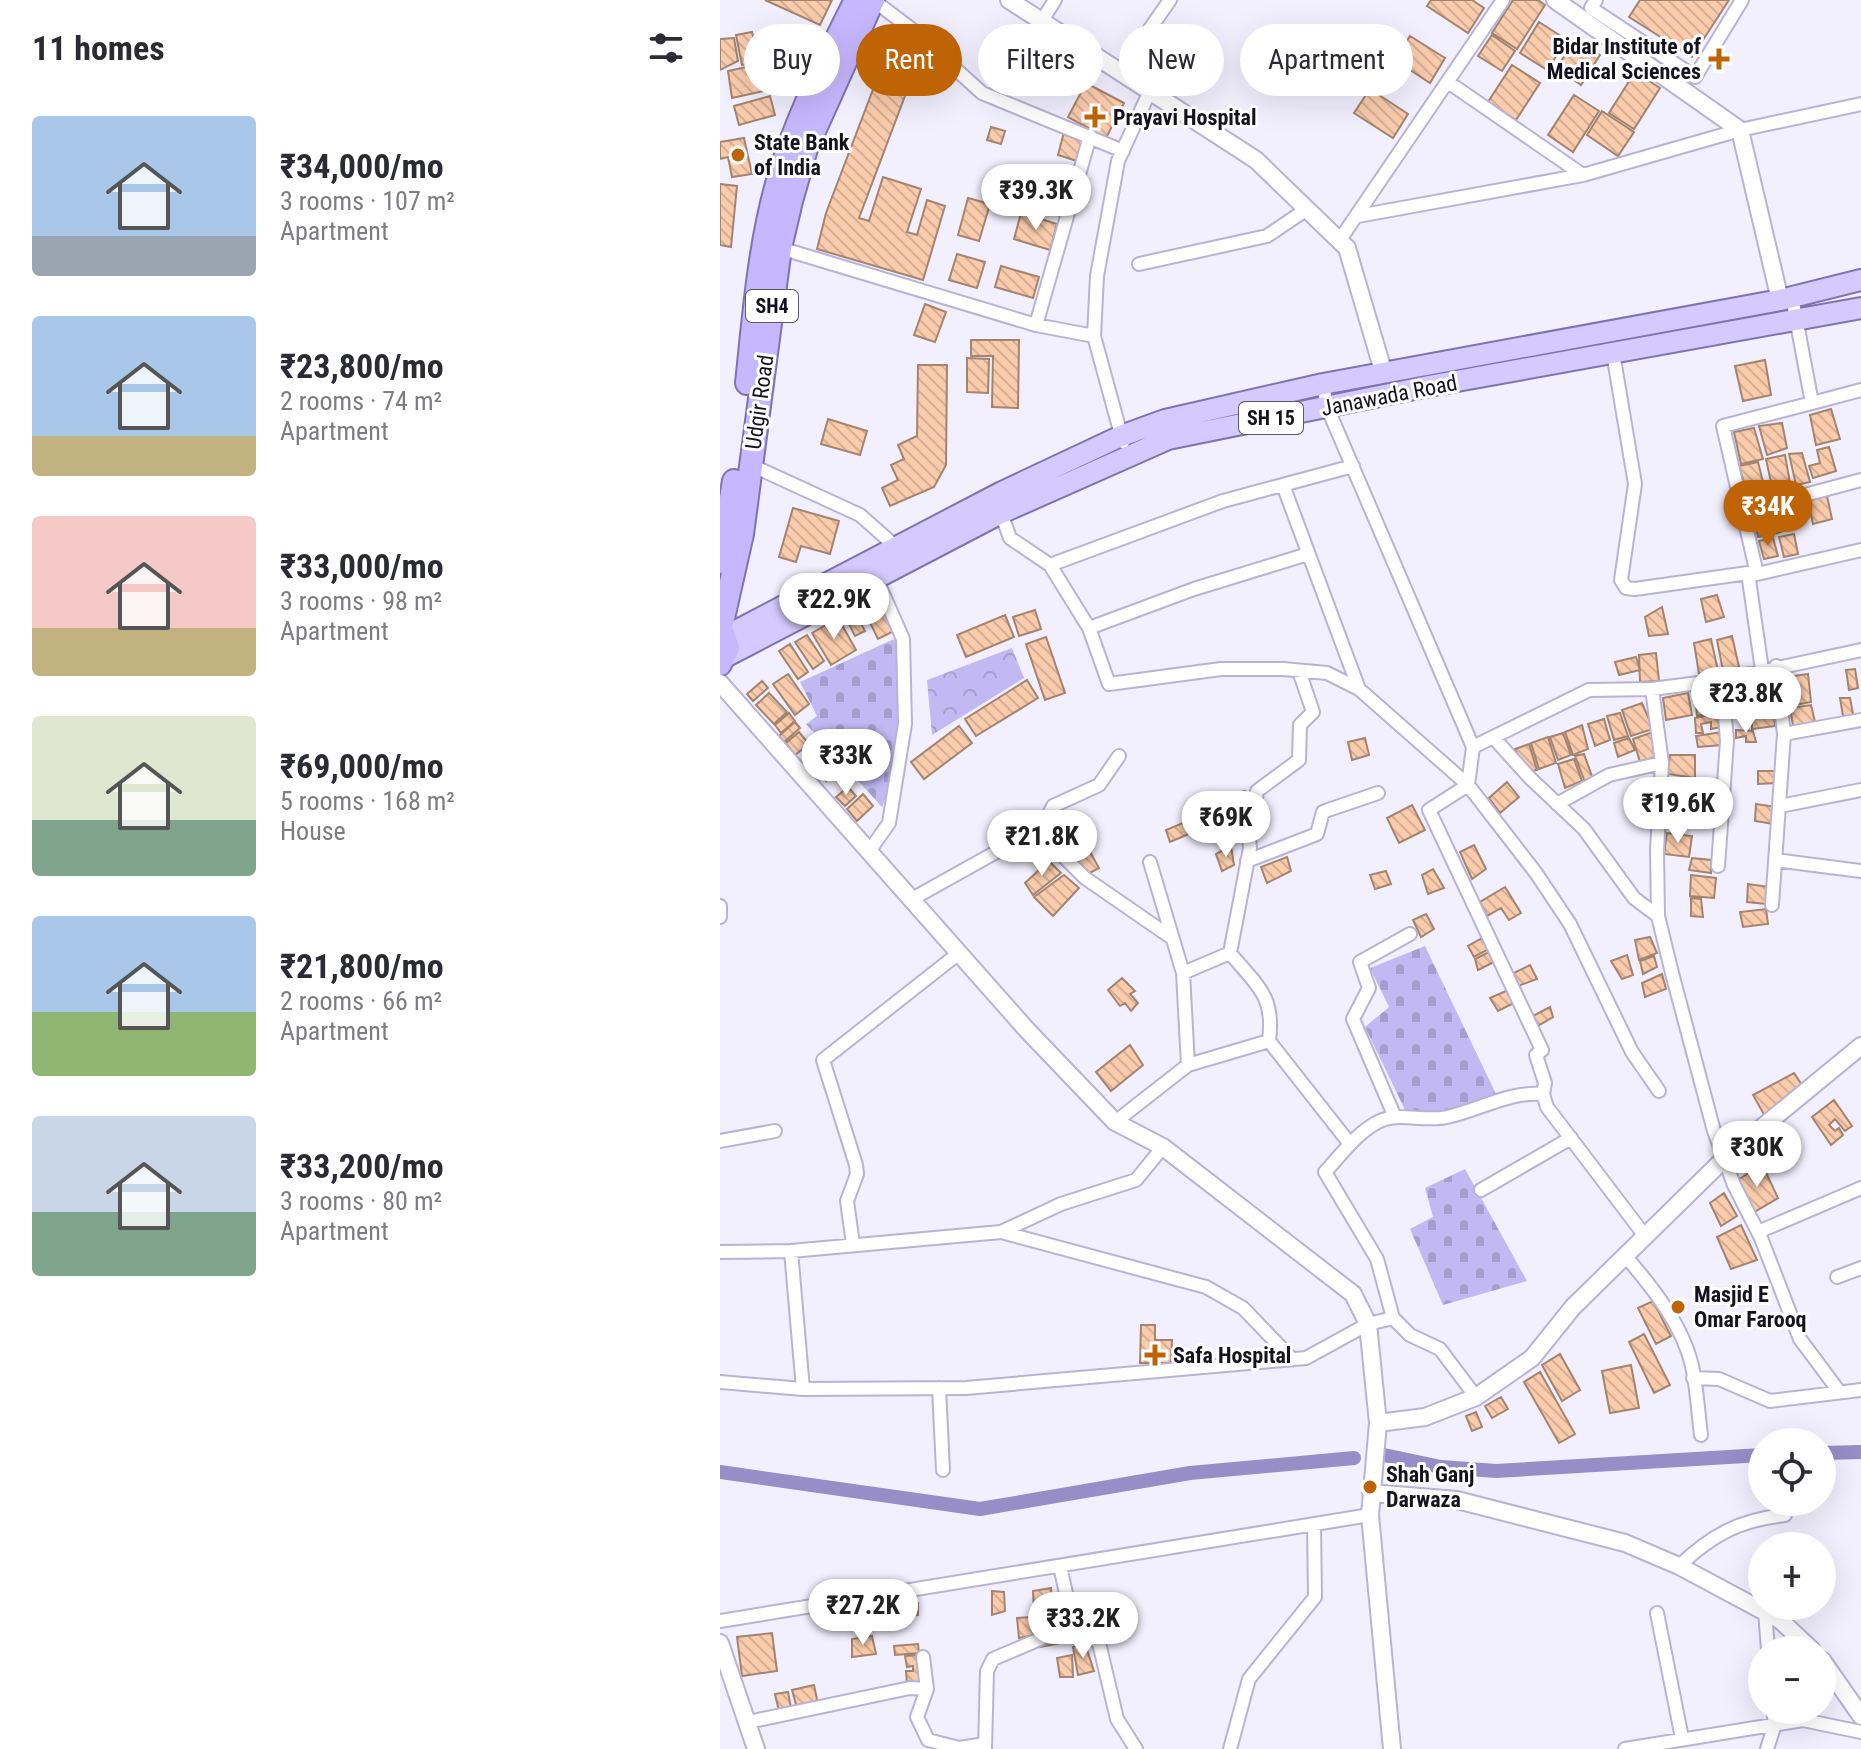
<!DOCTYPE html>
<meta charset="utf-8">
<style>
:root{--surface:#fff;--page:#f2f2f3;--text:#2b2b33;--muted:#7c7c81;--accent:#be6406}
body{margin:0;font-family:"Roboto Condensed",sans-serif;background:var(--page);color:var(--text);height:100vh;display:flex;flex-direction:column;font-size:30px;white-space:nowrap}
*{box-sizing:border-box;margin:0}
p{font-size:26px;color:var(--muted)}
.icon{flex:none;width:44px;height:44px;fill:none;stroke:currentColor;stroke-width:2;stroke-linecap:round;stroke-linejoin:round}
.map{position:relative;flex:1;overflow:hidden}
.drawer{display:flex;flex-direction:column;background:var(--surface);width:720px}
.drawer>*{flex:none}
.hud{position:absolute;left:24px;top:24px;width:760px;height:72px;display:flex;gap:16px}
.fabs{position:absolute;left:1028px;top:1428px;display:grid;gap:16px}
.fabs a{display:grid;place-items:center;width:88px;height:88px;border-radius:50%;background:var(--surface);box-shadow:0 8px 32px #0002;font-size:40px}
.price{position:absolute;translate:-50% -68px;padding:0 18px;border-radius:28px;background:#fff;color:#222;font-size:26px;line-height:52px;filter:drop-shadow(0 2px 4px #0008)}
.price::after{content:'';position:absolute;left:50%;top:48px;width:24px;height:18px;margin-left:-12px;background:inherit;clip-path:polygon(0 0,100% 0,50% 100%)}
.price.current{background:var(--accent);color:#fff}
ul{padding:0;list-style:none}
li{display:flex;align-items:center;gap:24px;height:200px;padding:0 32px}
li span{display:grid;place-items:center;flex:none;width:224px;height:160px;border-radius:8px;color:#555}
li>.icon{margin-inline-start:auto}
span .icon{width:96px;height:96px;fill:#fffc;stroke-width:1}
li b{font-size:34px}
h2{display:flex;justify-content:space-between;align-items:center;height:96px;padding:0 32px;font-size:34px}
.tag{padding:0 28px;border-radius:36px;background:var(--surface);box-shadow:0 8px 32px #0002;font-size:28px;line-height:72px}
.tag.current{background:var(--accent);color:#fff}
main{display:flex;flex:1;min-height:0}
.map>svg:first-child{display:block}
.cemetery{fill:url(#cemetery-stones)}
.park{fill:url(#park-crowns)}
.lines{fill:none;stroke-linecap:round;stroke-linejoin:round}
.canal{stroke:#978dc7;stroke-width:14}
.building{fill:url(#building-back-hatch);stroke:#a2846f;stroke-width:2}
.minor-casing{stroke:#b8b3d5;stroke-width:16}
.tertiary-casing{stroke:#b8b3d5;stroke-width:20}
.primary-casing{stroke:#7f73af;stroke-width:24}
.trunk-casing{stroke:#7f73af;stroke-width:26}
.minor{stroke:#fff;stroke-width:12}
.tertiary{stroke:#fff;stroke-width:16}
.primary{stroke:#d4cafe;stroke-width:20}
.trunk{stroke:#c6b8fe;stroke-width:22}
.poi-dot{fill:#be6406;stroke:#fff;stroke-width:3}
.labels{text-anchor:middle;stroke-width:6;stroke-linejoin:round;paint-order:stroke}
.shield{fill:#fff;stroke:#5a5962;stroke-width:2}
.shield-label{font-size:20px;font-weight:bold;fill:#14121e}
.poi-label{font-size:22px;font-weight:bold;fill:#14121e;stroke:#fff;text-anchor:start}
.street-label{font-size:22px;fill:#14121e;stroke:#fff}
</style>
<main>
<section class="drawer">
<h2>11 homes<svg class="icon" aria-label="filters" viewBox="0 0 24 24"><path d="M4 7h16M4 17h16"/><circle cx="9" cy="7" r="2"/><circle cx="15" cy="17" r="2"/></svg></h2>
<ul>
<li><span style="background:linear-gradient(#a9c7e8 75%,#9aa5b1 0)"><svg class="icon" aria-label="home" viewBox="0 0 24 24"><path d="M3 11l9-7 9 7M6 9v11h12V9"/></svg></span><div><b>₹34,000/mo</b><p>3 rooms · 107 m²</p><p>Apartment</p></div></li>
<li><span style="background:linear-gradient(#a9c7e8 75%,#c2b280 0)"><svg class="icon" aria-label="home" viewBox="0 0 24 24"><path d="M3 11l9-7 9 7M6 9v11h12V9"/></svg></span><div><b>₹23,800/mo</b><p>2 rooms · 74 m²</p><p>Apartment</p></div></li>
<li><span style="background:linear-gradient(#f6c9c9 70%,#c2b280 0)"><svg class="icon" aria-label="home" viewBox="0 0 24 24"><path d="M3 11l9-7 9 7M6 9v11h12V9"/></svg></span><div><b>₹33,000/mo</b><p>3 rooms · 98 m²</p><p>Apartment</p></div></li>
<li><span style="background:linear-gradient(#dfe7d0 65%,#7fa58c 0)"><svg class="icon" aria-label="home" viewBox="0 0 24 24"><path d="M3 11l9-7 9 7M6 9v11h12V9"/></svg></span><div><b>₹69,000/mo</b><p>5 rooms · 168 m²</p><p>House</p></div></li>
<li><span style="background:linear-gradient(#a9c7e8 60%,#8fb573 0)"><svg class="icon" aria-label="home" viewBox="0 0 24 24"><path d="M3 11l9-7 9 7M6 9v11h12V9"/></svg></span><div><b>₹21,800/mo</b><p>2 rooms · 66 m²</p><p>Apartment</p></div></li>
<li><span style="background:linear-gradient(#c9d6e8 60%,#7fa58c 0)"><svg class="icon" aria-label="home" viewBox="0 0 24 24"><path d="M3 11l9-7 9 7M6 9v11h12V9"/></svg></span><div><b>₹33,200/mo</b><p>3 rooms · 80 m²</p><p>Apartment</p></div></li>
</ul>
</section>
<div class="map">
<svg width="1141" height="1749" viewBox="0 0 1141 1749">
<defs>
<pattern id="cemetery-stones" width="16" height="16" patternUnits="userSpaceOnUse" patternTransform="scale(2)"><rect width="16" height="16" fill="#c2b8f2"/><path d="M2 7V4a2 2 0 0 1 4 0v3zM10 15v-3a2 2 0 0 1 4 0v3z" fill="#a69dcf"/></pattern>
<pattern id="park-crowns" width="20" height="18" patternUnits="userSpaceOnUse" patternTransform="scale(2)"><rect width="20" height="18" fill="#c2b8f2"/><path d="M2 6a3 3 0 1 1 6 0M12 15a3 3 0 1 1 6 0" fill="none" stroke="#a69dcf"/></pattern>
<pattern id="building-back-hatch" width="6" height="6" patternUnits="userSpaceOnUse" patternTransform="scale(2)"><rect width="6" height="6" fill="#fbccac"/><path d="M-1 5l2 2M0 0l6 6M5-1l2 2" fill="none" stroke="#d6ae94"/></pattern>
</defs>
<rect width="100%" height="100%" fill="#f2f0fe"/>
<!-- cemetery -->
<path class="cemetery" d="M174,639C186,666 177,780 162,807L86,724L97,716L80,682Z
M705,946L777,1096L725,1111L686,1112L645,1027L669,1007L650,968Z
M745,1169L807,1281L723,1305L690,1229L713,1217L705,1188Z"/>
<!-- park -->
<path class="park" d="M292,648L304,678L212,735L207,680Z"/>
<g class="lines">
<!-- canal -->
<path class="canal" d="M1102,1453L1141,1452
M664,1455L721,1467L776,1471L1042,1455
M0,1472L260,1509L470,1473L634,1458"/>
</g>
<!-- building -->
<path class="building" d="M45,0H112L100,25Z
M711,0H752L764,8L748,33L707,6Z
M793,0H818L825,5L797,49L772,33Z
M920,0H1009L972,57L909,17Z
M819,22L847,40L827,70L800,53Z
M32,32L37,54L58,47L61,56L22,65L16,35Z
M772,35L795,51L782,71L758,56Z
M690,36L725,58L710,83L675,60Z
M173,37L203,48L139,218L149,221L163,177L201,189L187,232L197,235L207,200L225,206L203,280L97,249L106,213Z
M14,38L18,61L0,70V39Z
M855,39L880,55L861,85L837,68Z
M59,60L67,86L12,98L8,71Z
M792,65L820,83L796,120L768,102Z
M915,72L940,88L914,129L889,113Z
M366,83L404,103L386,138L348,117Z
M650,89L688,114L673,138L634,113Z
M854,95L879,111L853,152L828,135Z
M50,96L55,115L19,125L14,106Z
M882,111L914,132L898,156L867,135Z
M271,127L285,131L281,144L267,140Z
M344,132L364,138L357,161L338,155Z
M24,138L32,174L12,177L8,157L0,159V142Z
M330,175L348,180L339,209L322,204Z
M0,184L17,186L11,247L0,245Z
M248,198L270,204L259,241L238,235Z
M301,213L337,224L330,250L294,239Z
M237,254L265,262L257,288L229,280Z
M281,266L319,277L313,298L275,287Z
M205,304L226,312L215,342L194,335Z
M251,340H299L298,408L272,407L273,356H251Z
M247,358L269,359L268,393L247,392Z
M1045,360L1051,395L1023,401L1015,366Z
M198,365H227L226,465L214,487L170,506L162,488L178,480L171,465L184,459L178,445L197,436Z
M1111,409L1120,439L1096,445L1090,415Z
M108,419L147,431L140,455L101,444Z
M1062,423L1067,448L1047,455L1039,426Z
M1034,428L1043,459L1021,464L1014,432Z
M1109,447L1116,471L1093,478L1089,466L1100,463L1097,450Z
M1082,453L1090,482L1076,485L1069,454Z
M1065,455L1070,483L1052,487L1046,459Z
M1038,462L1044,486L1027,492L1019,466Z
M1107,496L1112,519L1093,524L1088,500Z
M73,508L119,521L110,554L81,546L76,562L59,557Z
M1067,508L1073,528L1057,533L1052,512Z
M1048,513L1053,533L1038,537L1034,517Z
M1074,534L1078,554L1064,557L1059,537Z
M1053,538L1058,556L1044,559L1039,541Z
M997,595L1004,617L986,622L981,599Z
M160,597L176,630L158,639L142,606Z
M942,607L948,634L929,636L925,617Z
M134,610L145,631L135,636L124,614Z
M315,610L321,629L299,636L293,617Z
M285,615L294,637L246,657L237,635Z
M118,618L136,650L111,665L92,633Z
M87,635L104,661L93,669L75,642Z
M1012,636L1019,667L1003,671L997,640Z
M326,637L345,693L325,700L306,644Z
M991,639L998,671L979,674L974,643Z
M70,644L88,672L78,679L59,651Z
M936,653L939,681L920,682L919,655Z
M916,657L920,670L899,675L895,662Z
M1135,669L1138,688L1129,690L1126,670Z
M68,674L89,704L75,715L53,684Z
M1088,674L1091,702L1069,706L1066,677Z
M307,680L318,698L256,736L245,719Z
M1050,680L1051,700L1010,706L1007,686Z
M42,681L48,688L33,701L27,694Z
M997,691L999,711L977,716L975,693Z
M49,693L67,712L54,724L36,705Z
M968,693L972,715L946,720L943,698Z
M1120,698H1130L1134,719L1124,722Z
M1052,702L1055,726L1032,729V713H1016L1015,706Z
M922,703L933,729L911,736L902,710Z
M1091,705L1096,726L1074,731L1070,708Z
M69,713L75,721L61,733L55,725Z
M900,713L908,736L894,740L887,716Z
M999,713L1002,727L991,729V722L981,724L983,733H976L975,718Z
M884,719L890,740L875,746L868,724Z
M75,722L80,728L64,742L59,736Z
M862,725L868,749L853,755L845,732Z
M239,726L252,743L204,779L191,762Z
M1016,730L1033,731L1036,742H1026V736L1016,738Z
M79,732L89,744L75,755L66,743Z
M933,732L937,756L920,762L913,739Z
M1002,732L1003,745L978,747L976,736Z
M843,733L851,755L838,760L830,737Z
M828,737L836,763L819,769L811,743Z
M645,738L649,755L632,760L628,742Z
M909,738L915,750L898,757L894,743Z
M809,744L817,770L807,772L795,749Z
M864,754L873,779L865,782L855,756Z
M950,755H975V778L948,774Z
M102,758L116,772L106,781L93,767Z
M854,759L862,781L845,788L838,764Z
M1038,771H1056L1057,783L1038,784Z
M787,782L799,797L780,813L769,798Z
M128,787L136,796L125,806L116,797Z
M525,791L532,805L512,814L505,797Z
M143,794L153,806L137,821L127,809Z
M1036,804L1057,807L1054,824L1035,821Z
M692,805L705,830L679,843L667,818Z
M465,822L469,834L450,842L446,830Z
M947,833L972,836L969,857L944,854Z
M754,845L766,869L752,879L740,852Z
M511,846L514,865L502,871L496,854Z
M370,852L379,868L366,875L355,857Z
M567,857L571,871L547,883L541,867Z
M972,858L991,860V873L969,870Z
M329,861L341,873L313,895L305,883Z
M713,869L724,888L708,894L702,875Z
M666,871L671,884L655,889L650,875Z
M344,875L359,888L333,916L314,897Z
M971,875L996,878L994,898L970,896Z
M1028,884L1049,887L1046,904L1027,902Z
M785,887L801,913L789,920L781,908L767,916L760,902Z
M971,898L981,899L983,917L971,916Z
M1046,909L1048,924L1023,927L1020,912Z
M706,914L714,929L701,937L693,920Z
M930,937L937,953L919,960L915,940Z
M762,938L769,949L754,957L748,946Z
M769,952L774,962L758,970L755,959Z
M907,955L913,975L902,979L891,961Z
M934,956L937,967L923,974L920,961Z
M810,965L817,979L798,986L792,974Z
M942,974L946,989L925,997L922,983Z
M402,978L415,991L410,994L418,1003L411,1011L405,1003L400,1006L388,990Z
M788,990L794,1003L778,1011L770,998Z
M830,1007L833,1017L816,1027L811,1017Z
M410,1045L423,1065L391,1091L376,1072Z
M1074,1073L1084,1088L1046,1118L1033,1095Z
M1114,1100L1132,1126L1125,1131L1115,1119L1109,1125L1115,1131L1119,1128L1123,1135L1111,1145L1092,1117Z
M1042,1164L1058,1198L1031,1214L1015,1182Z
M1004,1193L1017,1216L1001,1226L990,1203Z
M1021,1225L1037,1260L1011,1269L997,1237Z
M933,1301L951,1336L936,1344L918,1308Z
M421,1325H435V1340H452L451,1363H420Z
M924,1334L950,1385L934,1393L909,1342Z
M840,1354L860,1390L842,1401L822,1365Z
M911,1365L919,1408L890,1413L882,1371Z
M820,1372L855,1434L839,1443L804,1382Z
M781,1397L788,1409L772,1418L765,1406Z
M756,1412L762,1427L752,1431L746,1416Z
M331,1588L332,1611L314,1613L313,1591Z
M272,1591L284,1592L285,1611L272,1615Z
M198,1603V1615L186,1616L184,1604Z
M312,1617L315,1635L299,1638L297,1618Z
M316,1617L331,1618L340,1643L320,1647Z
M52,1633L57,1671L22,1676L17,1637Z
M152,1636L156,1654L132,1657V1639Z
M198,1644L199,1653L175,1655L174,1646Z
M365,1644L374,1671L358,1675L353,1647Z
M199,1655L205,1683L187,1684L186,1671H193V1666L187,1667L185,1656Z
M352,1655L353,1677H340L337,1658Z
M94,1685L98,1704L77,1708L72,1690Z
M68,1692L71,1708L59,1711L55,1694Z"/>
<g class="lines">
<defs>
<path id="minor" d="M153,0L194,31L262,93L403,151
M876,0L871,8L975,77L1022,0
M321,22L335,0
M399,73L450,0
M728,82L863,175
M638,216L863,175L1020,130L1141,104
M619,241L783,0
M60,248L316,325L374,336
M419,264L547,236L587,209
M316,325L370,136
M893,353L915,484L901,580L906,588L915,589L1028,573
M603,384L607,407L753,747L869,690L932,689L1002,680L1141,650
M1092,403L1141,390
M403,442L374,336L377,276L398,161L429,93
M31,465L140,515L175,546
M563,485L639,689
M1021,512L1141,480
M281,513L290,538L330,565L369,628L389,684L501,669H563L607,673L639,689L748,785L816,873L850,924L912,1052L939,1091
M330,565L503,501L633,466
M1037,574L1141,550
M369,628L474,589L588,554
M1042,670L1028,573L1037,574L1003,426L1092,403L1072,297
M932,689L942,763L937,850L938,916L953,977L994,1131L1014,1185L1041,1238L1080,1339L1118,1390
M1064,734L1141,720
M773,737L810,778L864,829L914,898L938,916
M753,747L748,785L709,810L822,1050L816,1055L825,1083L823,1094L827,1107L925,1236
M837,804L889,775L942,763
M1060,806L1141,790
M320,833L333,806L379,785L399,756
M150,850L169,823L185,724L183,639L157,580
M1055,860L1141,871
M527,861L597,834L603,812L608,810L658,793
M998,866L1007,741L1002,680
M192,899L305,836L320,833L365,878L452,938
M1052,905L1064,734L1056,666
M0,906V917
M510,953C537,986 555,995 549,1041L630,1144
M463,973L510,953L530,848L527,817L535,806L537,791L579,760L580,725L593,712L579,671
M468,1065L549,1041
M674,1115L633,1019L649,988L640,962L690,934
M395,1122L468,1065L463,973L430,862
M0,1141L55,1131
M761,1190L851,1138
M281,1232L486,1287L523,1308L571,1358
M1038,1232L1141,1188
M133,1244L127,1201L137,1174L136,1165L103,1060L239,953
M71,1251L83,1389
M0,1252L71,1251L281,1232L341,1204L416,1180L443,1147
M907,1258C933,1288 963,1326 972,1366C977,1388 978,1412 981,1435
M1117,1277L1141,1268
M973,1378L999,1379L1050,1401L1141,1390
M0,1382L83,1389L246,1388L586,1358L648,1324L673,1318
M219,1388L223,1470
M756,1397L720,1349L690,1335L673,1318L657,1259L605,1172C621,1155 638,1131 660,1121C678,1112 704,1122 727,1117C759,1110 790,1091 823,1094
M340,1566L353,1625L379,1643L397,1719L416,1749
M959,1566C993,1534 1020,1520 1065,1515
M1045,1611L1048,1650
M937,1613L962,1738
M0,1621L650,1515
M203,1657L207,1689L197,1717L208,1740L239,1748L265,1744
M28,1722L190,1688L207,1689
M265,1749L267,1671L273,1659L353,1625
M510,1749L529,1679L595,1597L594,1524
M905,1749L1083,1720L1141,1732
M1047,1749L1055,1724L1053,1710"/>
<path id="tertiary" d="M289,0L536,160L627,248L664,374
M835,0L1020,130L1060,300
M0,683L307,1030L395,1122L443,1147L633,1294L648,1324L658,1423L650,1515L672,1749
M658,1423L705,1417L756,1397L812,1358L853,1307L1006,1157L1141,1046
M651,1493L737,1500L905,1543L959,1566L1060,1620L1092,1650
M0,1643L36,1749
M1102,1660L1141,1716"/>
<path id="primary" d="M6,636L282,492L401,436L445,420L603,384L1060,300L1141,280
M5,657L281,513L448,439L709,386L1141,308"/>
<path id="trunk" d="M27,383C34,318 39,248 57,184C75,120 106,60 136,0
M0,562L14,481
M0,626L8,648L0,664
M1,627L22,534L60,248L71,201L86,149L153,0"/>
</defs>
<!-- minor casing -->
<use href="#minor" class="minor-casing"/>
<!-- tertiary casing -->
<use href="#tertiary" class="tertiary-casing"/>
<!-- primary casing -->
<use href="#primary" class="primary-casing"/>
<!-- trunk casing -->
<use href="#trunk" class="trunk-casing"/>
<!-- minor -->
<use href="#minor" class="minor"/>
<!-- tertiary -->
<use href="#tertiary" class="tertiary"/>
<!-- primary -->
<use href="#primary" class="primary"/>
<!-- trunk -->
<use href="#trunk" class="trunk"/>
</g>
<!-- markers -->
<g class="poi-dot">
<path d="M995 47h8v8h8v8h-8v8h-8v-8h-8v-8h8z"/>
<path d="M371 105h8v8h8v8h-8v8h-8v-8h-8v-8h8z"/>
<circle cx="18" cy="155" r="8"/>
<circle cx="958" cy="1307" r="8"/>
<path d="M431 1343h8v8h8v8h-8v8h-8v-8h-8v-8h8z"/>
<circle cx="650" cy="1487" r="8"/>
</g>
<g class="labels">
<!-- shield labels -->
<g class="shield">
<rect x="26" y="290" width="52" height="32" rx="6"/>
<rect x="519" y="402" width="64" height="32" rx="6"/>
</g>
<g class="shield-label">
<text x="52" y="313">SH4</text>
<text x="551" y="425">SH 15</text>
</g>
<!-- poi labels -->
<g class="poi-label">
<text x="981" y="54" text-anchor="end">Bidar Institute of<tspan x="981" dy="25">Medical Sciences</tspan></text>
<text x="393" y="125">Prayavi Hospital</text>
<text x="34" y="150">State Bank<tspan x="34" dy="25">of India</tspan></text>
<text x="974" y="1302">Masjid E<tspan x="974" dy="25">Omar Farooq</tspan></text>
<text x="453" y="1363">Safa Hospital</text>
<text x="666" y="1482">Shah Ganj<tspan x="666" dy="25">Darwaza</tspan></text>
</g>
<!-- street labels -->
<g class="street-label">
<text transform="translate(669 395) rotate(-11)" y="8">Janawada Road</text>
<text transform="translate(39 402) rotate(-82)" y="8">Udgir Road</text>
</g>
</g>
</svg>
<div class="fabs">
<a><svg class="icon" aria-label="locate" viewBox="0 0 24 24"><circle cx="12" cy="12" r="6"/><path d="M12 2v4M12 18v4M2 12h4M18 12h4"/></svg></a>
<a>+</a>
<a>−</a>
</div>
<b class="price" style="left:316px;top:232px">₹39.3K</b>
<b class="price current" style="left:1048px;top:548px">₹34K</b>
<b class="price" style="left:114px;top:641px">₹22.9K</b>
<b class="price" style="left:1026px;top:735px">₹23.8K</b>
<b class="price" style="left:126px;top:797px">₹33K</b>
<b class="price" style="left:958px;top:845px">₹19.6K</b>
<b class="price" style="left:506px;top:859px">₹69K</b>
<b class="price" style="left:322px;top:878px">₹21.8K</b>
<b class="price" style="left:1037px;top:1189px">₹30K</b>
<b class="price" style="left:143px;top:1647px">₹27.2K</b>
<b class="price" style="left:363px;top:1660px">₹33.2K</b>
<div class="hud">
<a class="tag">Buy</a>
<a class="tag current">Rent</a>
<a class="tag">Filters</a>
<a class="tag">New</a>
<a class="tag">Apartment</a>
</div>
</div>
</main>
